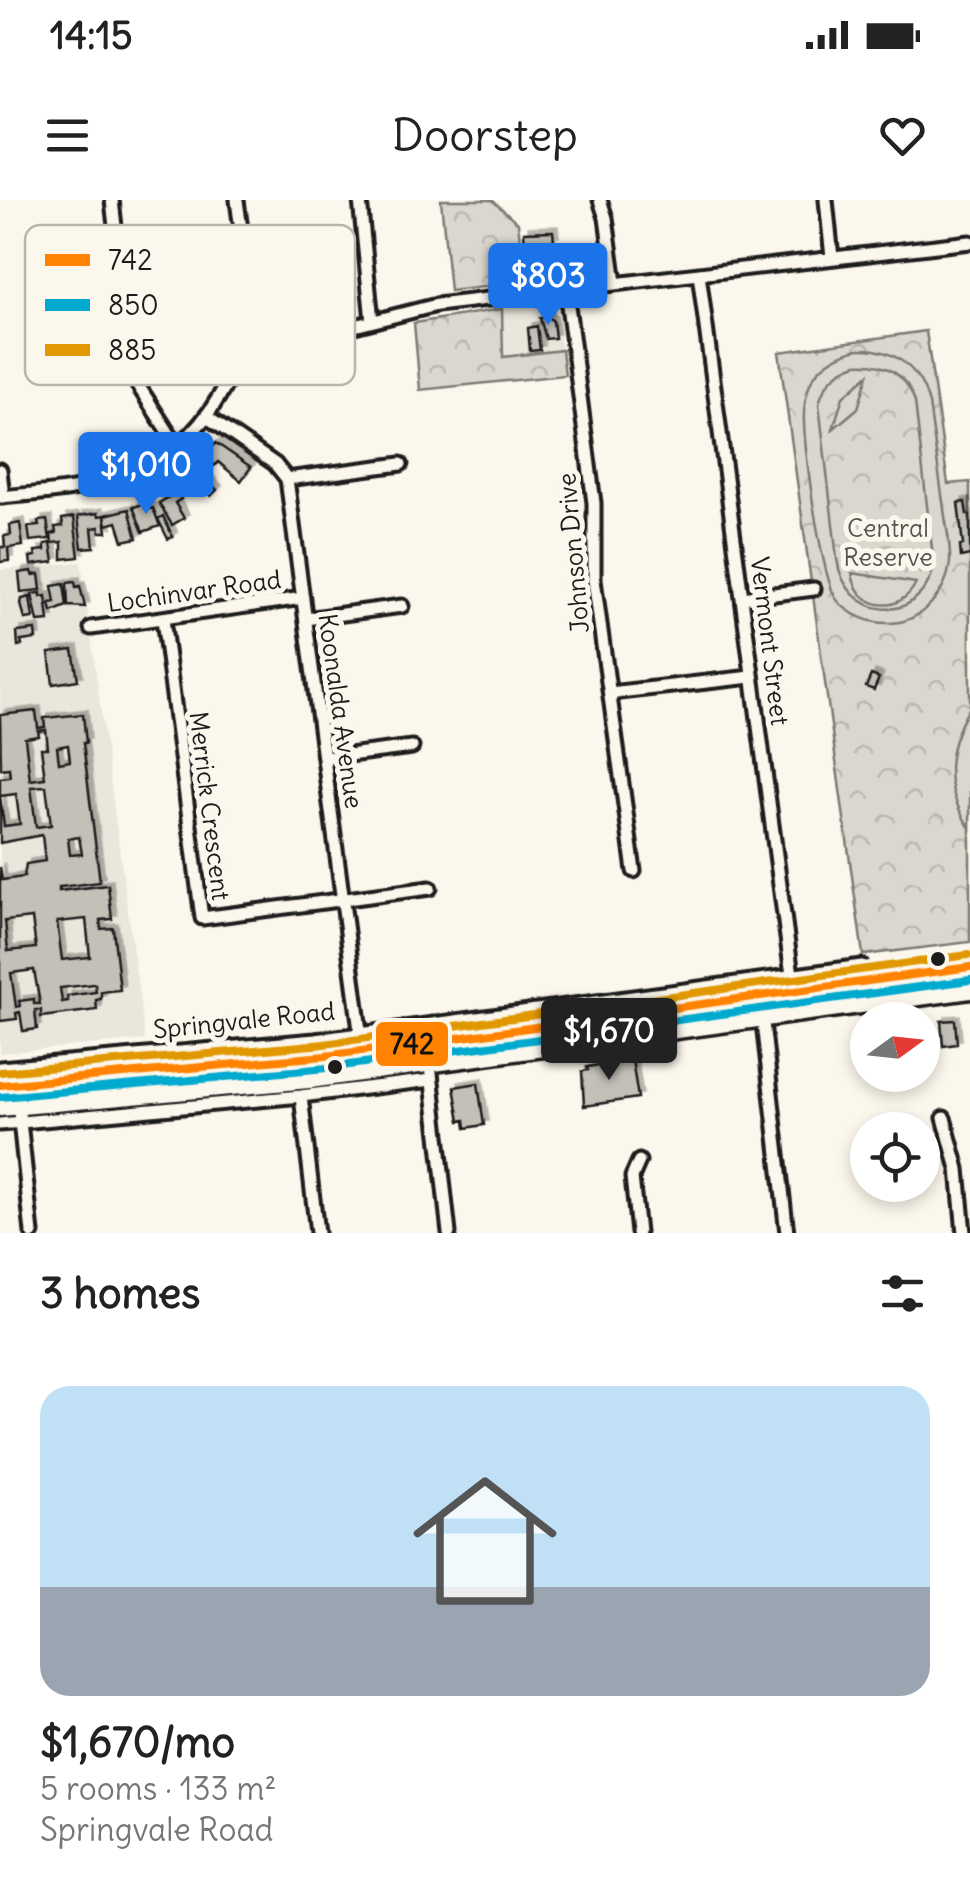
<!DOCTYPE html>
<meta charset="utf-8">
<style>
:root{--surface:#fff;--page:#f6f6f6;--text:#222;--muted:#767676;--accent:#1a73e8}
body{margin:0;font-family:Delius,sans-serif;background:var(--page);color:var(--text);height:100vh;display:flex;flex-direction:column;font-size:38px;white-space:nowrap}
*{box-sizing:border-box;margin:0}
p{font-size:32px;color:var(--muted)}
.icon{flex:none;width:55px;height:55px;fill:none;stroke:currentColor;stroke-width:2;stroke-linecap:round;stroke-linejoin:round}
.map{position:relative;height:1033px;overflow:hidden}
.details{display:flex;flex-direction:column;background:var(--surface);flex:1}
.details>*{flex:none}
.needle{width:65px;rotate:75deg}
.tools{position:absolute;left:850px;top:802px;display:grid;gap:20px}
.tools a{display:grid;place-items:center;width:90px;height:90px;border-radius:50%;background:var(--surface);box-shadow:0 5px 15px #0003;font-size:50px}
.price{position:absolute;translate:-50% -85px;padding:0 22px;border-radius:10px;background:var(--accent);color:#fff;font-size:32px;line-height:65px;filter:drop-shadow(0 2px 5px #0008)}
.price::after{content:'';position:absolute;left:50%;top:60px;width:30px;height:22px;margin-left:-15px;background:inherit;clip-path:polygon(0 0,100% 0,50% 100%)}
.price.on{background:#222;color:#fff}
ul{padding:0;list-style:none}
li{display:grid;align-content:center;gap:20px;height:530px;padding:0 40px}
li span{display:grid;place-items:center;height:310px;border-radius:30px;color:#555}
li>.icon{margin-inline-start:auto}
span .icon{width:180px;height:180px;fill:#fffc;stroke-width:1}
li b{font-size:42px}
h2{display:flex;justify-content:space-between;align-items:center;height:120px;padding:0 40px;font-size:42px}
.status{display:flex;justify-content:space-between;align-items:center;height:70px;padding:0 50px;background:var(--surface);direction:ltr}
.status svg{height:28px;fill:currentColor}
header{display:flex;justify-content:space-between;align-items:center;height:130px;padding:0 40px;background:var(--surface);font-size:45px;font-weight:600}
.map>svg:first-child{display:block}
.built{fill:#eae6dc}
.park{fill:url(#park-crowns);stroke:#7b7a75;stroke-width:2.5}
.pitch{fill:#dad7ce;stroke:#7b7a75;stroke-width:2.5;fill-rule:evenodd}
.building{fill:#c3c0b8;stroke:#1c1c1c;stroke-width:2.5;fill-rule:evenodd;filter:url(#shadow)}
.lines{fill:none;stroke-linecap:round;stroke-linejoin:round}
.minor-casing{stroke:#1c1c1c;stroke-width:19}
.trunk-casing{stroke:#1c1c1c;stroke-width:25}
.minor{stroke:#fbf7ec;stroke-width:11}
.trunk{stroke:#fbf7ec;stroke-width:18}
.bus-1-casing{stroke:#fbf7ec;stroke-width:15}
.bus-2-casing{stroke:#fbf7ec;stroke-width:15}
.bus-3-casing{stroke:#fbf7ec;stroke-width:15}
.bus-1{stroke:#ff8200;stroke-width:8}
.bus-2{stroke:#00a9ce;stroke-width:8}
.bus-3{stroke:#e19803;stroke-width:8}
.bus-dot{fill:#1c1c1c;stroke:#fbf7ec;stroke-width:4}
.labels{text-anchor:middle;stroke-width:10;stroke-linejoin:round;paint-order:stroke}
.park-label{font-size:25px;fill:#555451;stroke:#fbf7ec}
.street-label{font-size:25px;fill:#1c1c1c;stroke:#fbf7ec}
.key{fill:#fbf7ec;stroke:#b8b5ae;stroke-width:2.5}
.key-label{font-size:28px;fill:#1c1c1c}
.line-badge{stroke:#fbf7ec;stroke-width:4}
.pale-badge-label{font-size:28px;text-anchor:middle;font-weight:bold;fill:#111}
</style>
<div class="status"><b>14:15</b><svg viewBox="0 0 49 12"><path d="M0 12V9h3v3zM5 12V6h3v6zM10 12V3h3v9zM15 12V0h3v12zM26 1h20v11H26zM47 4h2v5h-2z"/></svg></div>
<header><svg class="icon" aria-label="menu" viewBox="0 0 24 24"><path d="M4 6h16M4 12h16M4 18h16"/></svg>Doorstep<svg class="icon" aria-label="heart" viewBox="0 0 24 24"><path d="M12 20l-8-8c-3-5 5-10 8-4 3-6 11-1 8 4z"/></svg></header>
<div class="map">
<svg width="970" height="1033" viewBox="0 0 970 1033">
<defs>
<pattern id="park-crowns" width="20" height="18" patternUnits="userSpaceOnUse" patternTransform="scale(2.5)"><rect width="20" height="18" fill="#dad7ce"/><path d="M2 6a3 3 0 1 1 6 0M12 15a3 3 0 1 1 6 0" fill="none" stroke="#bab8b0"/></pattern>
<filter id="shadow"><feDropShadow dx="4.5" dy="-4.5" stdDeviation="0" flood-color="#0004"/></filter>
</defs>
<rect width="100%" height="100%" fill="#fbf7ec"/>
<filter id="ink" filterUnits="userSpaceOnUse"><feTurbulence type="fractalNoise" baseFrequency=".01" numOctaves="2"/><feDisplacementMap in="SourceGraphic" scale="20" xChannelSelector="R" yChannelSelector="G"/><feConvolveMatrix kernelMatrix="1 2 1 2 8 2 1 2 1" color-interpolation-filters="sRGB"/></filter>
<g filter="url(#ink)">
<!-- built -->
<path class="built" d="M554,103L562,150L503,157L502,109Z
M81,362L145,840L0,853V370Z"/>
<!-- park -->
<path class="park" d="M441,0H492L518,23L525,82L450,91Z
M502,109L503,157L562,150L565,175L420,190L414,123Z
M926,131L948,284L970,282V742L863,755L779,152Z"/>
<!-- pitch -->
<path class="pitch" d="M858,149C895,148 920,168 929,204C934,239 939,274 944,309C946,326 951,345 950,362C947,392 922,422 891,423C871,424 850,416 837,400C822,380 802,242 804,213C804,204 807,193 810,184C819,164 838,154 858,149ZM857,164C886,162 907,175 915,202L934,366C920,428 845,420 837,359L819,204C824,183 837,170 857,164Z
M868,175L858,208L833,229L843,197Z
M852,373L916,383C900,416 857,410 852,373Z
M970,507V628C942,587 945,549 970,507Z"/>
<!-- building -->
<path class="building" d="M553,31L554,41L544,42L546,63L526,64L524,32Z
M548,117L553,121L555,138L546,139L540,118Z
M537,126L540,150L530,151L528,128Z
M216,243L251,267L241,281L218,262L207,273L198,264Z
M196,266L217,290L211,296L205,289L197,295L190,286L193,283L188,277L192,274L190,271Z
M177,292L181,299L175,303L184,318L172,325L159,303Z
M965,302L967,315H970V355L961,357L960,346L963,345L958,303Z
M147,303L149,309L153,308L160,326L143,332L133,307Z
M129,309L137,338L123,341L117,322L107,325L105,315Z
M98,313L99,316L105,315L107,332H100L99,327L92,328L94,347L82,348L78,316Z
M163,316L173,337L168,339L158,319Z
M74,317L79,357L62,359V342L52,343L51,334L56,333L55,327L63,326L62,319Z
M47,320L50,339L30,341L28,327L39,326L38,321Z
M20,323L23,346L8,348L9,361L0,362V347H5L4,336L11,335L10,325Z
M51,343L54,362L31,365L30,357L36,356L35,351L45,350V344Z
M32,371L33,375L39,374L41,390L21,392L19,373Z
M75,382L76,387L80,386L85,407L68,406L67,383Z
M64,384L67,406L52,412L50,403L55,402L52,386Z
M41,393V397L46,396L49,421L38,422L32,394Z
M30,397L33,418L25,419L21,404L22,399Z
M35,430L36,439L21,441L22,445L18,446L17,432Z
M73,450L78,480L53,484L49,453Z
M871,475L879,478L874,490L866,487Z
M36,511L38,528L45,527L44,518L83,514L86,543H83L100,682L59,687V691L108,685L112,719L100,720L101,729L113,728L120,790L101,792V799L96,800L97,810L41,817V810H35L37,829L23,831L20,812L16,813L17,819L0,821V667L2,680L24,677L26,664L45,661L42,635L0,643V578L10,577L9,568L1,569L0,515ZM46,530L48,548H41L45,578L30,580L25,538L39,536L38,531ZM68,545L70,561L59,563L57,547ZM46,586L51,625L36,627L31,587ZM16,594L20,624L4,626L0,596ZM79,637L82,654L70,655L68,639ZM32,718L36,748L8,751L5,721ZM86,719L90,757L62,760L57,722ZM34,770L40,804H34V799L19,801L20,806L16,807L11,773ZM95,784L96,792L67,796L68,801L62,802L60,788Z
M955,820L957,844L943,846L941,821Z
M868,825V846L861,847L858,827Z
M632,860L638,898L584,906L582,871L588,870L587,867Z
M478,883L484,925L466,928L465,920L460,921L454,887Z"/>
<g class="lines">
<defs>
<path id="minor" d="M112,0L132,176L177,246
M360,0L372,121
M600,0L606,18L615,83
M826,0L832,58
M699,74L797,813
M566,90L594,303V380L634,671
M244,143L331,132L437,105L970,42
M207,217L275,264L287,279L361,838
M0,270L3,297
M287,279L401,264
M0,297C91,289 169,283 220,195C230,178 241,158 244,139C252,93 243,46 237,0
M742,398L814,389
M163,419L202,718L430,688
M306,419L402,406
M91,428L303,398
M610,493L751,477
M325,558L412,547
M762,814L787,1033
M0,868L315,840L862,766
M431,873L449,1033
M16,884L32,1033
M301,896L317,1033
M944,918L958,969L964,1033
M0,924L301,896L431,880
M638,1033L632,977L639,961"/>
<path id="trunk" d="M0,885L325,856L970,767
M0,907L309,879L970,789"/>
</defs>
<!-- minor casing -->
<use href="#minor" class="minor-casing"/>
<!-- trunk casing -->
<use href="#trunk" class="trunk-casing"/>
<!-- minor -->
<use href="#minor" class="minor"/>
<!-- trunk -->
<use href="#trunk" class="trunk"/>
<defs>
<path id="bus-1" d="M0,885L325,856L970,767"/>
<path id="bus-2" d="M1,897L327,868L970,780"/>
<path id="bus-3" d="M0,872L324,844L968,755"/>
</defs>
<!-- bus-1 casing -->
<use href="#bus-1" class="bus-1-casing"/>
<!-- bus-2 casing -->
<use href="#bus-2" class="bus-2-casing"/>
<!-- bus-3 casing -->
<use href="#bus-3" class="bus-3-casing"/>
<!-- bus-1 -->
<use href="#bus-1" class="bus-1"/>
<!-- bus-2 -->
<use href="#bus-2" class="bus-2"/>
<!-- bus-3 -->
<use href="#bus-3" class="bus-3"/>
</g>
</g>
<!-- markers -->
<g class="bus-dot">
<circle cx="938" cy="759" r="9"/>
<circle cx="335" cy="867" r="9"/>
</g>
<g class="labels">
<!-- park labels -->
<g class="park-label">
<text x="888" y="337">Central<tspan x="888" dy="29">Reserve</tspan></text>
</g>
<!-- street labels -->
<g class="street-label">
<text transform="translate(573 353) rotate(-95)" y="9">Johnson Drive</text>
<text transform="translate(194 391) rotate(-8)" y="9">Lochinvar Road</text>
<text transform="translate(770 441) rotate(83)" y="9">Vermont Street</text>
<text transform="translate(341 511) rotate(82)" y="9">Koonalda Avenue</text>
<text transform="translate(210 606) rotate(83)" y="9">Merrick Crescent</text>
<text transform="translate(244 820) rotate(-6)" y="9">Springvale Road</text>
</g>
</g>
<!-- legend -->
<rect x="25" y="25" width="330" height="160" rx="15" class="key"/>
<rect x="45" y="54" width="45" height="12" fill="#ff8200"/>
<rect x="45" y="99" width="45" height="12" fill="#00a9ce"/>
<rect x="45" y="144" width="45" height="12" fill="#e19803"/>
<g class="key-label">
<text x="108" y="70">742</text>
<text x="108" y="115">850</text>
<text x="108" y="160">885</text>
</g>
<rect class="line-badge" x="374" y="820" width="76" height="48" rx="10" fill="#ff8200"/>
<g class="pale-badge-label">
<text x="412" y="854">742</text>
</g>
</svg>
<div class="tools">
<a><svg class="needle" viewBox="-14 -14 28 28"><path d="M0-13l5 13h-10z" fill="#e53935"/><path d="M0 13l5-13h-10z" fill="#767676"/></svg></a>
<a><svg class="icon" aria-label="locate" viewBox="0 0 24 24"><circle cx="12" cy="12" r="6"/><path d="M12 2v4M12 18v4M2 12h4M18 12h4"/></svg></a>
</div>
<b class="price" style="left:548px;top:128px">$803</b>
<b class="price" style="left:146px;top:317px">$1,010</b>
<b class="price on" style="left:609px;top:883px">$1,670</b>
</div>
<section class="details">
<h2>3 homes<svg class="icon" aria-label="filters" viewBox="0 0 24 24"><path d="M4 7h16M4 17h16"/><circle cx="9" cy="7" r="2"/><circle cx="15" cy="17" r="2"/></svg></h2>
<ul>
<li><span style="background:linear-gradient(#bfe0f5 65%,#9aa5b1 0)"><svg class="icon" aria-label="home" viewBox="0 0 24 24"><path d="M3 11l9-7 9 7M6 9v11h12V9"/></svg></span><div><b>$1,670/mo</b><p>5 rooms · 133 m²</p><p>Springvale Road</p></div></li>
</ul>
</section>
